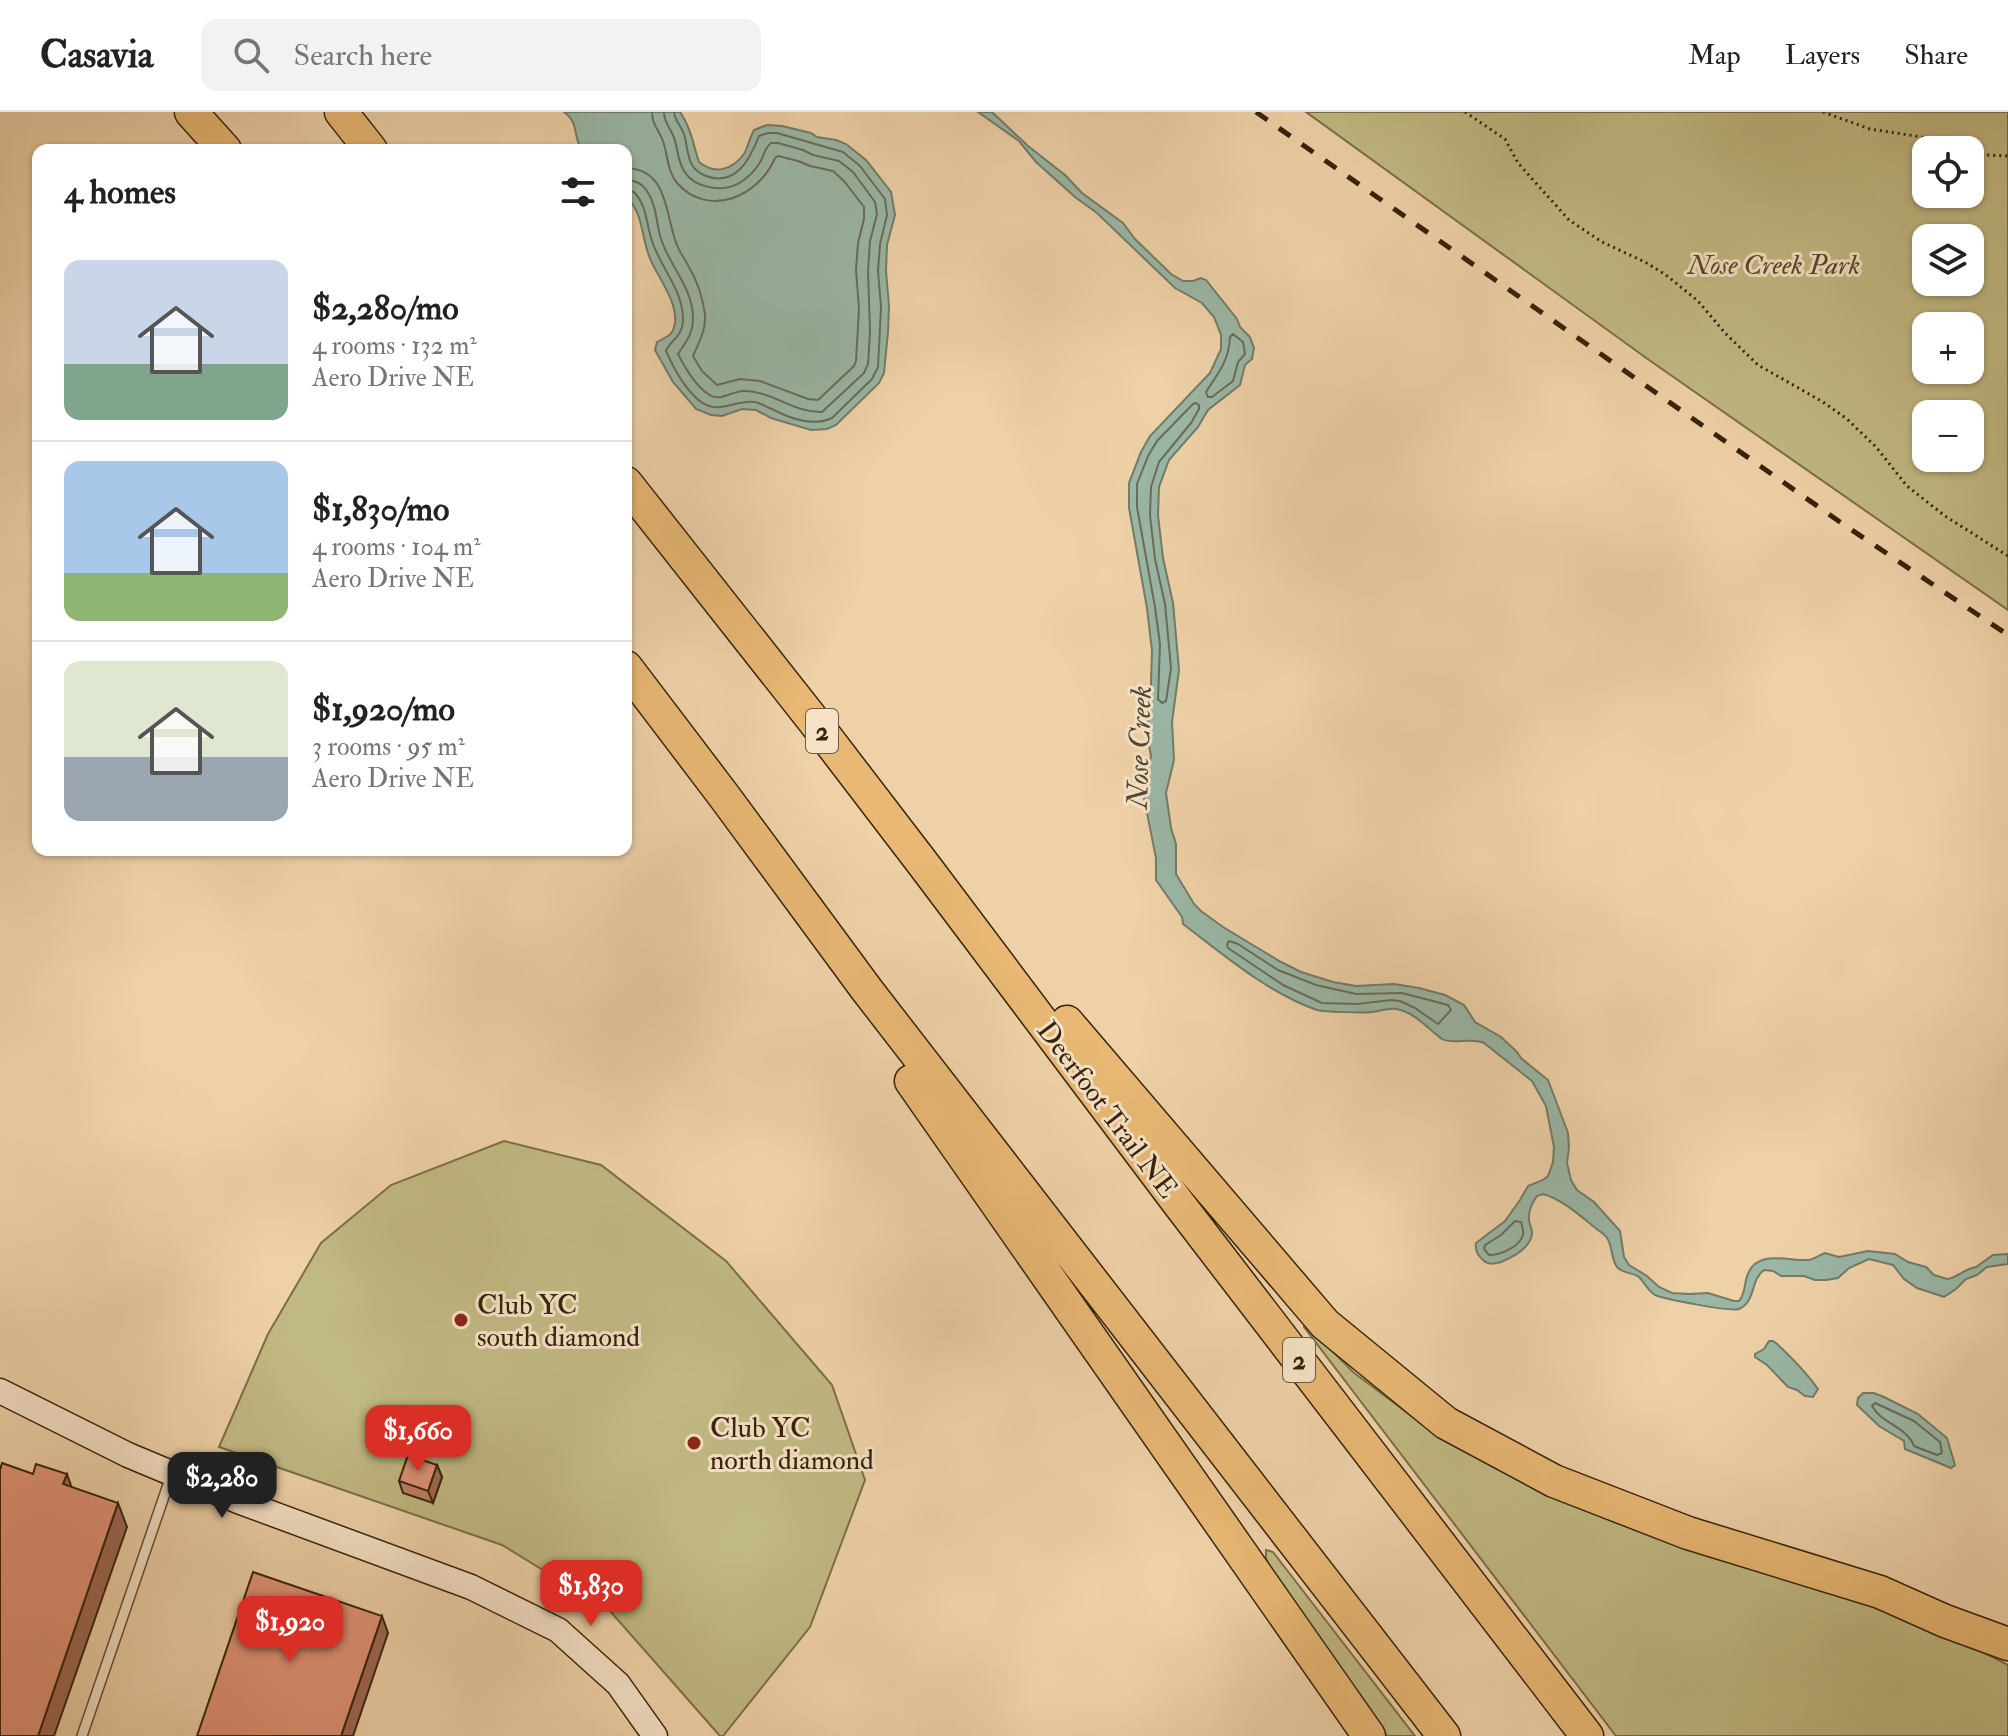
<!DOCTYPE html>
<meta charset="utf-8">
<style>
:root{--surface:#fff;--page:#f2f2f2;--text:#222;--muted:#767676;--line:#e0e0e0;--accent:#d93025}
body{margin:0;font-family:"IM FELL Double Pica",serif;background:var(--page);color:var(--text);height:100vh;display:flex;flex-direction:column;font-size:30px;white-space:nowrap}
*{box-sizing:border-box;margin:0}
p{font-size:26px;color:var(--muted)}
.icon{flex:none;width:44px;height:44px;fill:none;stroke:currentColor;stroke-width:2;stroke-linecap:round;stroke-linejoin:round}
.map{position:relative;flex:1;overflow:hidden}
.drawer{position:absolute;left:32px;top:32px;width:600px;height:712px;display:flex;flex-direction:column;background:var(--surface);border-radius:16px;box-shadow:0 2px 6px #0004}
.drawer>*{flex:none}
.fabs{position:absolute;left:1912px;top:24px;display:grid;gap:16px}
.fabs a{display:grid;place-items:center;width:72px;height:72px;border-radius:16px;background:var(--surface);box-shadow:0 2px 6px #0004;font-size:40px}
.price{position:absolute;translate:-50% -68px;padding:0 18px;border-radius:16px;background:var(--accent);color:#fff;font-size:26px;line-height:52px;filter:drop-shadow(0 2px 4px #0008)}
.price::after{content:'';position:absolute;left:50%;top:48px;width:24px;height:18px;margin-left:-12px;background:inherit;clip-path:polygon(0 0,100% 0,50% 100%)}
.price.current{background:#222;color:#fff}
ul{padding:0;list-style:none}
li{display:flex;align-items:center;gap:24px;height:200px;padding:0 32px}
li+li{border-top:2px solid var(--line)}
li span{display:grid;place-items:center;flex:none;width:224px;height:160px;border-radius:16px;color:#555}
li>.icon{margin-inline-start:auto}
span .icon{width:96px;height:96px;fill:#fffc;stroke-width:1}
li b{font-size:34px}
h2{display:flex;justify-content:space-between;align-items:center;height:96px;padding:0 32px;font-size:34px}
header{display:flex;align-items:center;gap:48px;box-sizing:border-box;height:112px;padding:0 40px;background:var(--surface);border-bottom:2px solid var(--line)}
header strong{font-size:38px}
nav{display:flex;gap:44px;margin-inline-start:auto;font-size:28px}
.search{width:560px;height:72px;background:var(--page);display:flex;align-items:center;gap:20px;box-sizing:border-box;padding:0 28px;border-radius:16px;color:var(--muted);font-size:30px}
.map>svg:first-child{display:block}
.green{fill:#c1b983;stroke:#7c6e46;stroke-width:2;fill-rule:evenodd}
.water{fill:#9ab7a6;stroke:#727c68;stroke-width:2}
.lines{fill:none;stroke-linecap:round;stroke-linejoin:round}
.shore{stroke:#686d58;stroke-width:2}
.lane-casing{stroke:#644e32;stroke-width:12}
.secondary-casing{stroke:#36230a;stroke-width:27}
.highway-casing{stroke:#36230a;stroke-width:35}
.path{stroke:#36230a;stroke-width:3;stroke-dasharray:2 4;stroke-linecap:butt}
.lane{stroke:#f5e1c6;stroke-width:9}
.secondary{stroke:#f5e1c6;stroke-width:24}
.highway{stroke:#e8b874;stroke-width:32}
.rail{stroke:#36230a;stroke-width:5;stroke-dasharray:14 14;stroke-linecap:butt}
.wall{fill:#c17e65;stroke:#36230a;stroke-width:2}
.shaded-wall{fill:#9d6653;stroke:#36230a;stroke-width:2}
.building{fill:#e09276;stroke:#36230a;stroke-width:2}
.poi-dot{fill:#8f2418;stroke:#f5e1c6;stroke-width:3}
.labels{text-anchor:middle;stroke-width:6;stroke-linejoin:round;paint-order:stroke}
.shield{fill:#f5e1c6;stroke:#6f5c42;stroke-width:2}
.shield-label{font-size:26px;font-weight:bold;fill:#36230a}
.park-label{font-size:28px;font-style:italic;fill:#594828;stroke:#f5e1c6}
.street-label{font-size:28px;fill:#36230a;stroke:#f5e1c6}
.poi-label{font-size:28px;fill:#36230a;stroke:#f5e1c6;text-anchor:start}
.water-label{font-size:30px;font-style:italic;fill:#4f4831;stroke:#f5e1c6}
</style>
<header>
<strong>Casavia</strong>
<div class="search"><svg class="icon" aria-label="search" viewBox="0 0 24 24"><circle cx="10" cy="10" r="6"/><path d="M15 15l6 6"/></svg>Search here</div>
<nav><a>Map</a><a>Layers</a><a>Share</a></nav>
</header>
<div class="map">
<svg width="2008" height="1624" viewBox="0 0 2008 1624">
<rect width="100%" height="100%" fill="#efd1a8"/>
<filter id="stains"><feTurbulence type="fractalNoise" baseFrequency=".0025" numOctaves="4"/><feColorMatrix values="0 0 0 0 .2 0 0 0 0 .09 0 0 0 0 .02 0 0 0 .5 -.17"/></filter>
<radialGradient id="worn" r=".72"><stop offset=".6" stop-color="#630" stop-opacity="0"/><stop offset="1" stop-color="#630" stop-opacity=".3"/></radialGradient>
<!-- green -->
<path class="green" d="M1306,0H2008V498L1649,248ZM1926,38H1970V82H1926ZM1926,126H1970V170H1926ZM1970,214V258H1926V214ZM1926,302H1970V346H1926Z
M504,1029L601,1053L726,1149L832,1273L865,1368L810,1515L723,1624H720L611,1500L502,1433L219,1335L268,1222L321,1131L391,1073Z
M1305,1211L1353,1260L1433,1320L1934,1515L2008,1553V1624H1616L1304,1215Z
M1266,1438L1273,1440L1415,1624H1387L1321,1531L1270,1455L1266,1447Z"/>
<!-- water -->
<path class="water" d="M564,0H680C691,16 693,32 699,50C715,63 732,58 744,42C748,35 750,25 754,18L767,13L782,14L811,21L817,25L836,28L846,32L866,48L891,80L895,103L887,133L886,159L889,194L888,220L884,261L879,271L836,313L827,317L811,318L771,306L756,298L742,297L722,304L711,303L696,297L673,270L655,238L657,230C662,227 669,225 672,220C684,199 660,168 652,151C644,135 644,119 638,103C636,95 628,88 626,82C623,74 626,48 626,38H582C572,23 580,12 564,0Z
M978,0H992L1028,34L1065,63L1082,81L1123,111L1135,127L1171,162L1183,169H1193L1201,166L1206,168L1237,207L1240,215L1250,225L1254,236L1252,247L1245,253L1240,273L1208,298L1198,315L1169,348L1159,375L1158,403L1163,446L1173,491L1179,558L1172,610L1174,648L1166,681L1171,716L1176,732V762L1194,792L1201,799L1223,815L1281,850L1301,860L1333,870L1356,874L1394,872L1419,876L1445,883L1464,893L1475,910L1501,925L1516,939L1522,947L1548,968L1568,1021L1569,1035L1567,1051L1571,1068L1577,1078L1594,1090L1620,1119L1624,1145L1629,1153L1647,1164L1659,1175L1672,1181L1689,1182L1708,1181L1734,1189H1739C1748,1178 1742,1167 1752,1155C1764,1140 1791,1149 1808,1148C1813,1148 1819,1143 1825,1141L1839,1145L1868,1139L1895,1142L1908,1150L1926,1155L1934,1163L1947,1167L1952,1166L1969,1157L1976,1155L1993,1143L2008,1142V1152L1987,1155L1977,1163L1966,1167L1956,1177L1944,1185L1917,1176L1904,1167L1893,1153L1869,1147L1849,1156L1838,1166L1826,1168H1815L1804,1164H1781L1773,1159L1764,1158C1750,1168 1756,1190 1739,1197C1730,1200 1665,1187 1655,1183C1647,1178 1645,1171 1639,1165C1632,1160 1623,1162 1617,1155C1611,1147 1613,1135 1607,1126C1604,1121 1603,1122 1598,1118C1581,1105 1564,1088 1543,1082L1537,1084C1532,1091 1528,1099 1529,1108C1529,1112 1532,1116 1532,1120C1532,1135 1513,1145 1501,1150C1494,1152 1488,1153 1483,1148C1477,1143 1475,1138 1476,1131L1505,1109L1520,1088L1528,1074L1543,1068L1548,1064L1553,1050L1554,1035L1546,994L1532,969L1484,931C1471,925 1452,933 1442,927C1428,917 1415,900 1396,897C1388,896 1380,899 1372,900C1363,901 1325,900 1317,898C1268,881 1224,843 1183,812L1182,805L1156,768V746L1144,686V677L1151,644L1146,617L1150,600L1152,539L1147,496L1129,396V371L1141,340L1150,324L1210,261L1221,237V223L1214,205L1202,191L1175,176L1097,101L1075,85L1036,50L1019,29Z
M1769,1229H1773L1776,1231C1791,1245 1806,1260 1818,1277L1813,1285L1805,1284L1797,1278L1788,1275L1767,1253L1755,1245V1242L1764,1237Z
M1863,1281H1874L1884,1285L1918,1302L1947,1326L1955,1353L1951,1356L1905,1337L1904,1329L1879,1314L1857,1293L1858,1286Z"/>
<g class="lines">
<!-- shore -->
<path class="shore" d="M626,56C669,57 665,104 677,133C680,141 685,147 689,155C697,169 703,186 705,203C706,219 699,230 693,244L702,259L717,273L740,267L760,269L808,287L818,288L854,254L856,249L859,197L856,158L858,131L864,107V95L844,69L833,59L810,54L798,49L778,44L775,46C759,84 709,107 677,71C667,59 668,43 663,29C659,18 652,13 652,0
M626,68C635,68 642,71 647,79C657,94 656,111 661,127C670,155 694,177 693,208C693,222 685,231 678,242C685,256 695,273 708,282C720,291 731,279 744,279C772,279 794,301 822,300L864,261L868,252L870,219L868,159L870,129L877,102L875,90L853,60L839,49L813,43L803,38L778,31H771C764,36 764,45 759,52C755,58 747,66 741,70C724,81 695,77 684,59C677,48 678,34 673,23C669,14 664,10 664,0
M626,78L634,80C648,95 646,114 653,132C662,157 683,179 683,207C683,225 671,227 666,239C674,257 685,278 701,290C719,303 736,287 755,290C761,291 766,295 772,297C789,306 813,315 832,306L872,267L878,255L881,195L878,159L880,132L887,103L885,87L860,54L843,40L777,21H768L759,24C750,47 736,75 706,64C701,62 695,58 692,53C687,44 687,32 684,22C681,14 675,9 674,0
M1233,222L1243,230L1245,242L1238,250L1233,269L1212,285H1208L1206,280C1218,261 1229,249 1230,225Z
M1196,291L1199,293V297L1191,311L1159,350L1151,375L1150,403L1155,447L1165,492L1171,556L1166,589L1162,591L1158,587L1160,532L1155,495L1137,395V372L1148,344L1157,329L1193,292Z
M1229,829L1238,832L1278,858L1316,873L1356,882L1402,881L1448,893L1451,898L1438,912L1415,896L1400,889L1391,888L1357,892L1322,891L1283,873L1228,836L1227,832Z
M1515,1109L1521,1110C1522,1114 1524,1119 1523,1123C1519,1136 1499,1143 1489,1143L1484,1137L1485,1133L1501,1123Z
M1875,1291L1914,1309L1940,1330L1942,1341L1937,1343L1914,1334C1907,1315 1881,1311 1872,1294Z"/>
<defs>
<path id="lane" d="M82,1624L171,1364"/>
<path id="secondary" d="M0,1279L128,1343L238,1389L471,1475L558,1518L618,1572L655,1624"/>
<path id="highway" d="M191,0L225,38
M341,0L371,38
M626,371L813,608L924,753L1179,1092L1587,1624
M626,555L724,684L867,878L1444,1624
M1067,910L1325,1212L1446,1311L1554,1369L1688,1421L1880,1480L1945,1509L2008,1532
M911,969L1369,1624"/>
</defs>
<!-- lane casing -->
<use href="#lane" class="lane-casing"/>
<!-- secondary casing -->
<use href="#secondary" class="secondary-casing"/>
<!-- highway casing -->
<use href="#highway" class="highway-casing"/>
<!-- path -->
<path class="path" d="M1465,0L1505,27L1518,51L1569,108L1602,130L1645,150L1666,163L1698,189L1725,221L1758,253L1823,290L1847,307L1876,335L1907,374L1945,404L2008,444
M1823,0L1870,17L1922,25L1970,38
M1970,38L1987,43L2008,44"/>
<!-- lane -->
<use href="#lane" class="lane"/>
<!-- secondary -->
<use href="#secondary" class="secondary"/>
<!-- highway -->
<use href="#highway" class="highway"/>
<!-- rail -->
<path class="rail" d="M1256,0L1840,410L2008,523"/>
</g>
<!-- wall -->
<path class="wall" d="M437,1353L442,1365L433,1391L403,1381L399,1369Z"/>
<!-- shaded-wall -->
<path class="shaded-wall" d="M437,1353L442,1365L433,1391L428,1379Z
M67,1362L75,1385L63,1372Z
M118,1391L127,1415L54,1624H38Z
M382,1504L388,1521L353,1624H341Z"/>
<!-- building -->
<path class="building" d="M408,1343L437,1353L428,1379L399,1369Z
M2,1351L33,1362L36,1352L67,1362L63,1372L118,1391L38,1624H0V1358Z
M253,1460L382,1504L341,1624H197Z"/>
<!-- markers -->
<g class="poi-dot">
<circle cx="461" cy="1208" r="8"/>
<circle cx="694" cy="1331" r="8"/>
</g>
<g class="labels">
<!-- shield labels -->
<g class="shield">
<rect x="806" y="597" width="32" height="44" rx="6"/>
<rect x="1283" y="1226" width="32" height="44" rx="6"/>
</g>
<g class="shield-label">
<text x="822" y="628">2</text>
<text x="1299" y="1257">2</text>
</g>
<!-- park labels -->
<g class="park-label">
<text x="1774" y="162">Nose Creek Park</text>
</g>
<!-- street labels -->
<g class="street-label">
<text transform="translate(1108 997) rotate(53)" y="10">Deerfoot Trail NE</text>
</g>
<!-- poi labels -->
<g class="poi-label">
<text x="477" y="1202">Club YC<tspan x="477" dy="32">south diamond</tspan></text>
<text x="710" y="1325">Club YC<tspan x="710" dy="32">north diamond</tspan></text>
</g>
<!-- water labels -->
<g class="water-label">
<text transform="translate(1139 635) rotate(-88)" y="10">Nose Creek</text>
</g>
</g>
<rect width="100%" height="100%" filter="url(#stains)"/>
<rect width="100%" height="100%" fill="url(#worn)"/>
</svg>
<div class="fabs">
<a><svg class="icon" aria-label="locate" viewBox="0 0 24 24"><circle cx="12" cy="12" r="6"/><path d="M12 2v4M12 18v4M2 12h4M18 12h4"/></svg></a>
<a><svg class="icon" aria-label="layers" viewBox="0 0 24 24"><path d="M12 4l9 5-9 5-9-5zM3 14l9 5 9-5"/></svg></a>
<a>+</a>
<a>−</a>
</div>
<b class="price" style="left:418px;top:1361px">$1,660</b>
<b class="price current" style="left:222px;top:1408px">$2,280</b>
<b class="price" style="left:591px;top:1516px">$1,830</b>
<b class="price" style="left:290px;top:1552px">$1,920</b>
<section class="drawer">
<h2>4 homes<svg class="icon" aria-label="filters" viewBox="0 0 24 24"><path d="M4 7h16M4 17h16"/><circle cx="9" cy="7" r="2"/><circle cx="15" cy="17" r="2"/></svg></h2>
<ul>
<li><span style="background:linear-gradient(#c9d6e8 65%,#7fa58c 0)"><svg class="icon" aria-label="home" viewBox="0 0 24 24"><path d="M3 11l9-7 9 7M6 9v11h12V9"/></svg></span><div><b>$2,280/mo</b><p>4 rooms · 132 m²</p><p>Aero Drive NE</p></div></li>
<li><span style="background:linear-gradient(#a9c7e8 70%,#8fb573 0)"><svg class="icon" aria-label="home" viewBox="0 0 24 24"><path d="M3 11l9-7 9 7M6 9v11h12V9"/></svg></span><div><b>$1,830/mo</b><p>4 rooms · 104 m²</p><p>Aero Drive NE</p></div></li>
<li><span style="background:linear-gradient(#dfe7d0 60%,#9aa5b1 0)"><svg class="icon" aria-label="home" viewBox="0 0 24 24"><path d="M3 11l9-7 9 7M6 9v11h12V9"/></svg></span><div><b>$1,920/mo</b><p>3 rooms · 95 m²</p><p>Aero Drive NE</p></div></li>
</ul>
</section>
</div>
